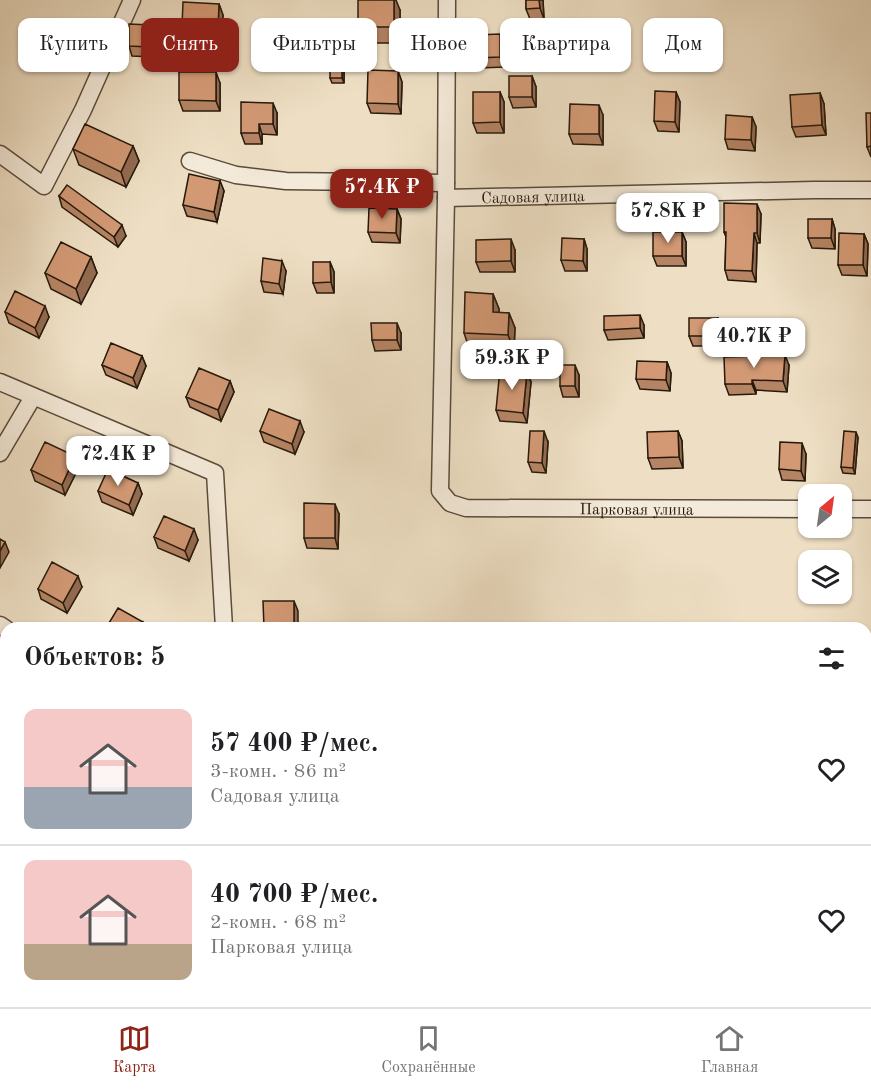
<!DOCTYPE html>
<html lang="ru">
<meta charset="utf-8">
<style>
:root{--surface:#fff;--page:#f2f2f2;--text:#202124;--muted:#757577;--line:#e0e0e0;--accent:#8f2418}
body{margin:0;font-family:"Old Standard TT",serif;background:var(--page);color:var(--text);height:100vh;display:flex;flex-direction:column;font-size:22px;white-space:nowrap}
*{box-sizing:border-box;margin:0}
p{font-size:20px;color:var(--muted)}
.icon{flex:none;width:33px;height:33px;fill:none;stroke:currentColor;stroke-width:2;stroke-linecap:round;stroke-linejoin:round}
.map{position:relative;flex:1;overflow:hidden}
.drawer{position:absolute;left:0px;top:622px;width:872px;height:386px;display:flex;flex-direction:column;background:var(--surface);border-radius:18px 18px 0 0;box-shadow:0 2px 4px #0004}
.drawer>*{flex:none}
.hud{position:absolute;left:18px;top:18px;width:836px;height:54px;display:flex;gap:12px}
.needle{width:39px;rotate:29deg}
.fabs{position:absolute;left:798px;top:484px;display:grid;gap:12px}
.fabs a{display:grid;place-items:center;width:54px;height:54px;border-radius:12px;background:var(--surface);box-shadow:0 2px 4px #0004;font-size:30px}
.price{position:absolute;translate:-50% -51px;padding:0 14px;border-radius:12px;background:#fff;color:#222;font-size:20px;line-height:39px;filter:drop-shadow(0 2px 3px #0008)}
.price::after{content:'';position:absolute;left:50%;top:36px;width:18px;height:14px;margin-left:-9px;background:inherit;clip-path:polygon(0 0,100% 0,50% 100%)}
.price.on{background:var(--accent);color:#fff}
ul{padding:0;list-style:none}
li{display:flex;align-items:center;gap:18px;height:150px;padding:0 24px}
li+li{border-top:2px solid var(--line)}
li span{display:grid;place-items:center;flex:none;width:168px;height:120px;border-radius:12px;color:#555}
li>.icon{margin-inline-start:auto}
span .icon{width:72px;height:72px;fill:#fffc;stroke-width:1}
li b{font-size:26px}
h2{display:flex;justify-content:space-between;align-items:center;height:72px;padding:0 24px;font-size:26px}
.tag{padding:0 21px;border-radius:12px;background:var(--surface);box-shadow:0 2px 4px #0004;font-size:21px;line-height:54px}
.tag.on{background:var(--accent);color:#fff}
.tab-bar{display:flex;justify-content:space-around;align-items:center;height:84px;border-top:2px solid var(--line);background:var(--surface);font-size:16px;color:var(--muted)}
.tab-bar a{display:grid;justify-items:center;gap:3px}
.tab-bar .on{color:var(--accent)}
.map>svg:first-child{display:block}
.lines{fill:none;stroke-linecap:round;stroke-linejoin:round}
.minor-casing{stroke:#594b3a;stroke-width:19}
.minor{stroke:#f4ead9;stroke-width:16}
.wall{fill:#b58464;stroke:#271a0c;stroke-width:1.5}
.shaded-wall{fill:#936b51;stroke:#271a0c;stroke-width:1.5}
.building{fill:#d29974;stroke:#271a0c;stroke-width:1.5}
.labels{text-anchor:middle;stroke-width:4.5;stroke-linejoin:round;paint-order:stroke}
.street-label{font-size:16px;fill:#271a0c;stroke:#f4ead9}
</style>
<div class="map">
<svg width="871" height="1007" viewBox="0 0 871 1007">
<rect width="100%" height="100%" fill="#eedfc4"/>
<filter id="stains"><feTurbulence type="fractalNoise" baseFrequency=".00333" numOctaves="4"/><feColorMatrix values="0 0 0 0 .2 0 0 0 0 .09 0 0 0 0 .02 0 0 0 .5 -.17"/></filter>
<radialGradient id="worn" r=".72"><stop offset=".6" stop-color="#630" stop-opacity="0"/><stop offset="1" stop-color="#630" stop-opacity=".3"/></radialGradient>
<g class="lines">
<defs>
<g id="minor">
<path id="s1" d="M447,0L446,198L440,491L450,503L466,508L808,509"/>
<path d="M0,154L44,186L83,110L132,0"/>
<path d="M190,161L236,175L286,181L446,183"/>
<path id="s2" d="M446,198L814,190H871"/>
<path d="M0,382L215,473L224,628"/>
<path d="M0,453L33,397"/>
<path d="M842,509H871"/>
<path d="M0,625L6,629"/>
<path d="M0,892L6,895"/>
<path d="M188,1002L197,1007"/>
<path d="M243,1002L244,1007"/>
</g>
</defs>
<!-- minor casing -->
<use href="#minor" class="minor-casing"/>
<!-- minor -->
<use href="#minor" class="minor"/>
</g>
<!-- wall -->
<path class="wall" d="M526,0H543L544,19H530L526,9Z
M219,4L223,15L222,38L186,37L182,26Z
M400,10V43H364L358,27Z
M177,36L176,58L132,56L129,46Z
M503,45L504,67L480,68L476,58Z
M342,58L344,63V83H332L330,78Z
M398,71L402,82L401,114L371,113L367,103Z
M532,76L536,87V107L513,108L509,97Z
M220,83V111H183L179,100Z
M500,92L504,102V133H477L473,123Z
M676,92L680,102L679,132L658,131L654,121Z
M820,93L824,104L826,135L796,137L792,127Z
M277,113V135L262,134V144H245L241,133Z
M871,113V157L867,147Z
M603,115V145L573,144L569,134Z
M752,117L756,127L755,151L728,149L725,139Z
M133,146L139,161L126,187L79,165L73,149Z
M220,181L224,191L217,222L187,216L183,205Z
M59,196L126,236L118,247L62,207Z
M397,209L401,219L400,243L372,242L368,232Z
M761,214L760,243H757L756,282L728,280L725,270L726,237L724,232Z
M832,219L835,229V249L812,248L808,238Z
M682,232L686,242V266H657L653,256Z
M864,234L868,244L867,276L842,275L838,265Z
M584,239L587,249V271H565L561,260Z
M515,250V272H480L476,262Z
M91,257L97,273L81,304L51,289L45,273Z
M330,262L334,272V293H317L313,283Z
M286,271L283,294L264,292L261,281Z
M493,294L499,309V313H509L515,328L514,350L469,348L464,333Z
M5,312L49,317L39,338L9,323Z
M718,318L722,329V346H693L689,336Z
M644,325V338L608,340L604,330Z
M401,333V350L375,351L372,340Z
M142,356L146,366L137,388L106,375L102,365Z
M667,362L671,373L670,391L640,389L636,379Z
M789,365L787,392L756,390V394L729,395L725,384Z
M579,375V397H563L560,386Z
M230,381L234,392L221,421L190,407L186,397Z
M531,382L527,423L500,421L496,410Z
M260,431L304,432L295,454L264,442Z
M678,431L682,441L683,468L652,469L648,458Z
M858,437L855,474L843,473L841,467Z
M548,442L546,473L532,472L528,462Z
M806,454L805,481L782,480L779,469Z
M75,456L79,467L65,495L35,481L31,470Z
M138,483L142,494L133,515L102,502L98,491Z
M339,514L338,549L307,548L304,538Z
M154,537L198,540L189,561L158,548Z
M82,587L67,613L41,599L38,589Z
M6,651V703L0,699V661Z
M0,806L6,810V853L0,849Z
M6,944V987L0,983V955Z
M328,1002V1007H295L294,1005Z"/>
<!-- shaded-wall -->
<path class="shaded-wall" d="M394,0H396L400,10V43L394,27Z
M539,0H543L544,19L540,8Z
M219,4L223,15L222,38L218,28Z
M173,26L177,36L176,58L172,48Z
M500,34L503,45L504,67L500,57Z
M342,58L344,63V83L342,78Z
M398,71L402,82L401,114L398,104Z
M216,72L220,83V111L216,101Z
M532,76L536,87V107L532,97Z
M500,92L504,102V133L500,122Z
M676,92L680,102L679,132L675,122Z
M820,93L824,104L826,135L822,125Z
M273,103L277,113V135L273,124Z
M599,105L603,115V145L599,134Z
M752,117L756,127L755,151L751,140Z
M259,124L262,134V144L259,133Z
M133,146L139,161L126,187L121,172Z
M220,181L224,191L217,222L214,212Z
M757,204L761,214L760,243L757,233Z
M397,209L401,219L400,243L396,233Z
M832,219L835,229V249L831,238Z
M122,225L126,236L118,247L114,237Z
M682,232L686,242V266L682,256Z
M754,233L757,243L756,282L752,271Z
M864,234L868,244L867,276L863,265Z
M511,239L515,250V272L511,261Z
M584,239L587,249V271L583,261Z
M91,257L97,273L81,304L76,289Z
M282,261L286,271L283,294L279,284Z
M330,262L334,272V293L331,282Z
M493,294L499,309L498,328L493,312Z
M45,306L49,317L39,338L35,328Z
M509,313L515,328L514,350L508,335Z
M640,315L644,325V338L640,328Z
M718,318L722,329V346L718,336Z
M397,323L401,333V350L397,340Z
M785,355L789,365L787,392L783,381Z
M142,356L146,366L137,388L133,378Z
M667,362L671,373L670,391L666,380Z
M575,365L579,375V397L575,386Z
M527,372L531,382L527,423L523,413Z
M752,380L756,390V394L752,384Z
M230,381L234,392L221,421L218,410Z
M300,421L304,432L295,454L292,444Z
M544,431L548,442L546,473L542,463Z
M678,431L682,441L683,468L679,457Z
M856,432L858,437L855,474L853,468Z
M802,443L806,454L805,481L801,471Z
M75,456L79,467L65,495L62,485Z
M138,483L142,494L133,515L129,505Z
M335,504L339,514L338,549L335,538Z
M194,529L198,540L189,561L185,551Z
M5,542L9,552L0,568V551Z
M78,576L82,587L67,613L63,603Z
M294,601L298,611V628H294Z
M143,622L146,628H140Z
M323,1002H328V1007H324Z"/>
<!-- building -->
<path class="building" d="M358,0H394V27H358Z
M526,0H539L540,8L526,9Z
M183,2L219,4L218,28L182,26Z
M129,24L173,26L172,48L129,46Z
M500,34V57L476,58V35Z
M330,57L342,58V78H330Z
M368,70L398,71V104L367,103Z
M179,72H216V101L179,100Z
M509,76H532V97H509Z
M655,91L676,92L675,122L654,121Z
M473,92H500V122L473,123Z
M820,93L822,125L792,127L790,95Z
M241,102L273,103V124H259V133H241Z
M570,104L599,105V134H569Z
M866,113H871V146L867,147Z
M726,115L752,117L751,140L725,139Z
M85,124L133,146L121,172L73,149Z
M189,174L220,181L214,212L183,205Z
M67,185L122,225L114,237L59,196Z
M724,203L757,204V233H754L752,271L725,270L726,232H724Z
M369,208L397,209L396,233L368,232Z
M808,219H832L831,238H808Z
M653,232H682V256H653Z
M839,233L864,234L863,265H838Z
M562,238L584,239L583,261L561,260Z
M511,239V261L476,262V240Z
M61,242L91,257L76,289L45,273Z
M263,258L282,261L279,284L261,281Z
M313,262H330L331,282L313,283Z
M15,291L45,306L35,328L5,312Z
M465,292L493,294V312L509,313L508,335L464,333Z
M640,315V328L604,330V316Z
M689,318H718V336H689Z
M371,323H397V340H372Z
M111,343L142,356L133,378L102,365Z
M765,354L785,355L783,381L752,380V384H725L724,357L765,356Z
M637,361L667,362L666,380L636,379Z
M560,365H575V386H560Z
M199,368L230,381L218,410L186,397Z
M500,369L527,372L523,413L496,410Z
M269,409L300,421L292,444L260,431Z
M530,431H544L542,463L528,462Z
M678,431L679,457L648,458L647,432Z
M844,431L856,432L853,468L841,467Z
M45,442L75,456L62,485L31,470Z
M780,442L802,443L801,471L779,469Z
M108,469L138,483L129,505L98,491Z
M304,503L335,504V538H304Z
M164,516L194,529L185,551L154,537Z
M0,539L5,542L0,551Z
M52,562L78,576L63,603L38,589Z
M263,601H294V628H264Z
M118,608L143,622L140,628H106Z
M6,651V691L0,687V661Z
M0,806L6,810V844L0,841Z
M6,944V978L0,975V955Z
M294,1002H323V1005H294Z"/>
<g class="labels">
<!-- street labels -->
<g class="street-label">
<text dy="6" stroke="none"><textPath href="#s2" startOffset="87">Садовая улица</textPath></text>
<text dy="6" stroke="none"><textPath href="#s1" startOffset="694">Парковая улица</textPath></text>
</g>
</g>
<rect width="100%" height="100%" filter="url(#stains)"/>
<rect width="100%" height="100%" fill="url(#worn)"/>
</svg>
<div class="fabs">
<a><svg class="needle" viewBox="-14 -14 28 28"><path d="M0-13l5 13h-10z" fill="#e53935"/><path d="M0 13l5-13h-10z" fill="#757577"/></svg></a>
<a><svg class="icon" aria-label="layers" viewBox="0 0 24 24"><path d="M12 4l9 5-9 5-9-5zM3 14l9 5 9-5"/></svg></a>
</div>
<b class="price on" style="left:382px;top:220px">57.4K ₽</b>
<b class="price" style="left:668px;top:244px">57.8K ₽</b>
<b class="price" style="left:754px;top:369px">40.7K ₽</b>
<b class="price" style="left:512px;top:391px">59.3K ₽</b>
<b class="price" style="left:118px;top:487px">72.4K ₽</b>
<div class="hud">
<a class="tag">Купить</a>
<a class="tag on">Снять</a>
<a class="tag">Фильтры</a>
<a class="tag">Новое</a>
<a class="tag">Квартира</a>
<a class="tag">Дом</a>
</div>
<section class="drawer">
<h2>Объектов: 5<svg class="icon" aria-label="filters" viewBox="0 0 24 24"><path d="M4 7h16M4 17h16"/><circle cx="9" cy="7" r="2"/><circle cx="15" cy="17" r="2"/></svg></h2>
<ul>
<li><span style="background:linear-gradient(#f6c9c9 65%,#9aa5b1 0)"><svg class="icon" aria-label="home" viewBox="0 0 24 24"><path d="M3 11l9-7 9 7M6 9v11h12V9"/></svg></span><div><b>57 400 ₽/мес.</b><p>3-комн. · 86 m²</p><p>Садовая улица</p></div><svg class="icon" aria-label="heart" viewBox="0 0 24 24"><path d="M12 20l-8-8c-3-5 5-10 8-4 3-6 11-1 8 4z"/></svg></li>
<li><span style="background:linear-gradient(#f6c9c9 70%,#b9a48a 0)"><svg class="icon" aria-label="home" viewBox="0 0 24 24"><path d="M3 11l9-7 9 7M6 9v11h12V9"/></svg></span><div><b>40 700 ₽/мес.</b><p>2-комн. · 68 m²</p><p>Парковая улица</p></div><svg class="icon" aria-label="heart" viewBox="0 0 24 24"><path d="M12 20l-8-8c-3-5 5-10 8-4 3-6 11-1 8 4z"/></svg></li>
</ul>
</section>
</div>
<nav class="tab-bar">
<a class="on"><svg class="icon" aria-label="map" viewBox="0 0 24 24"><path d="M3 6l6-2 6 2 6-2v14l-6 2-6-2-6 2zM9 4v14M15 6v14"/></svg>Карта</a>
<a><svg class="icon" aria-label="saved" viewBox="0 0 24 24"><path d="M7 4h10v16l-5-4-5 4z"/></svg>Сохранённые</a>
<a><svg class="icon" aria-label="home" viewBox="0 0 24 24"><path d="M3 11l9-7 9 7M6 9v11h12V9"/></svg>Главная</a>
</nav>
